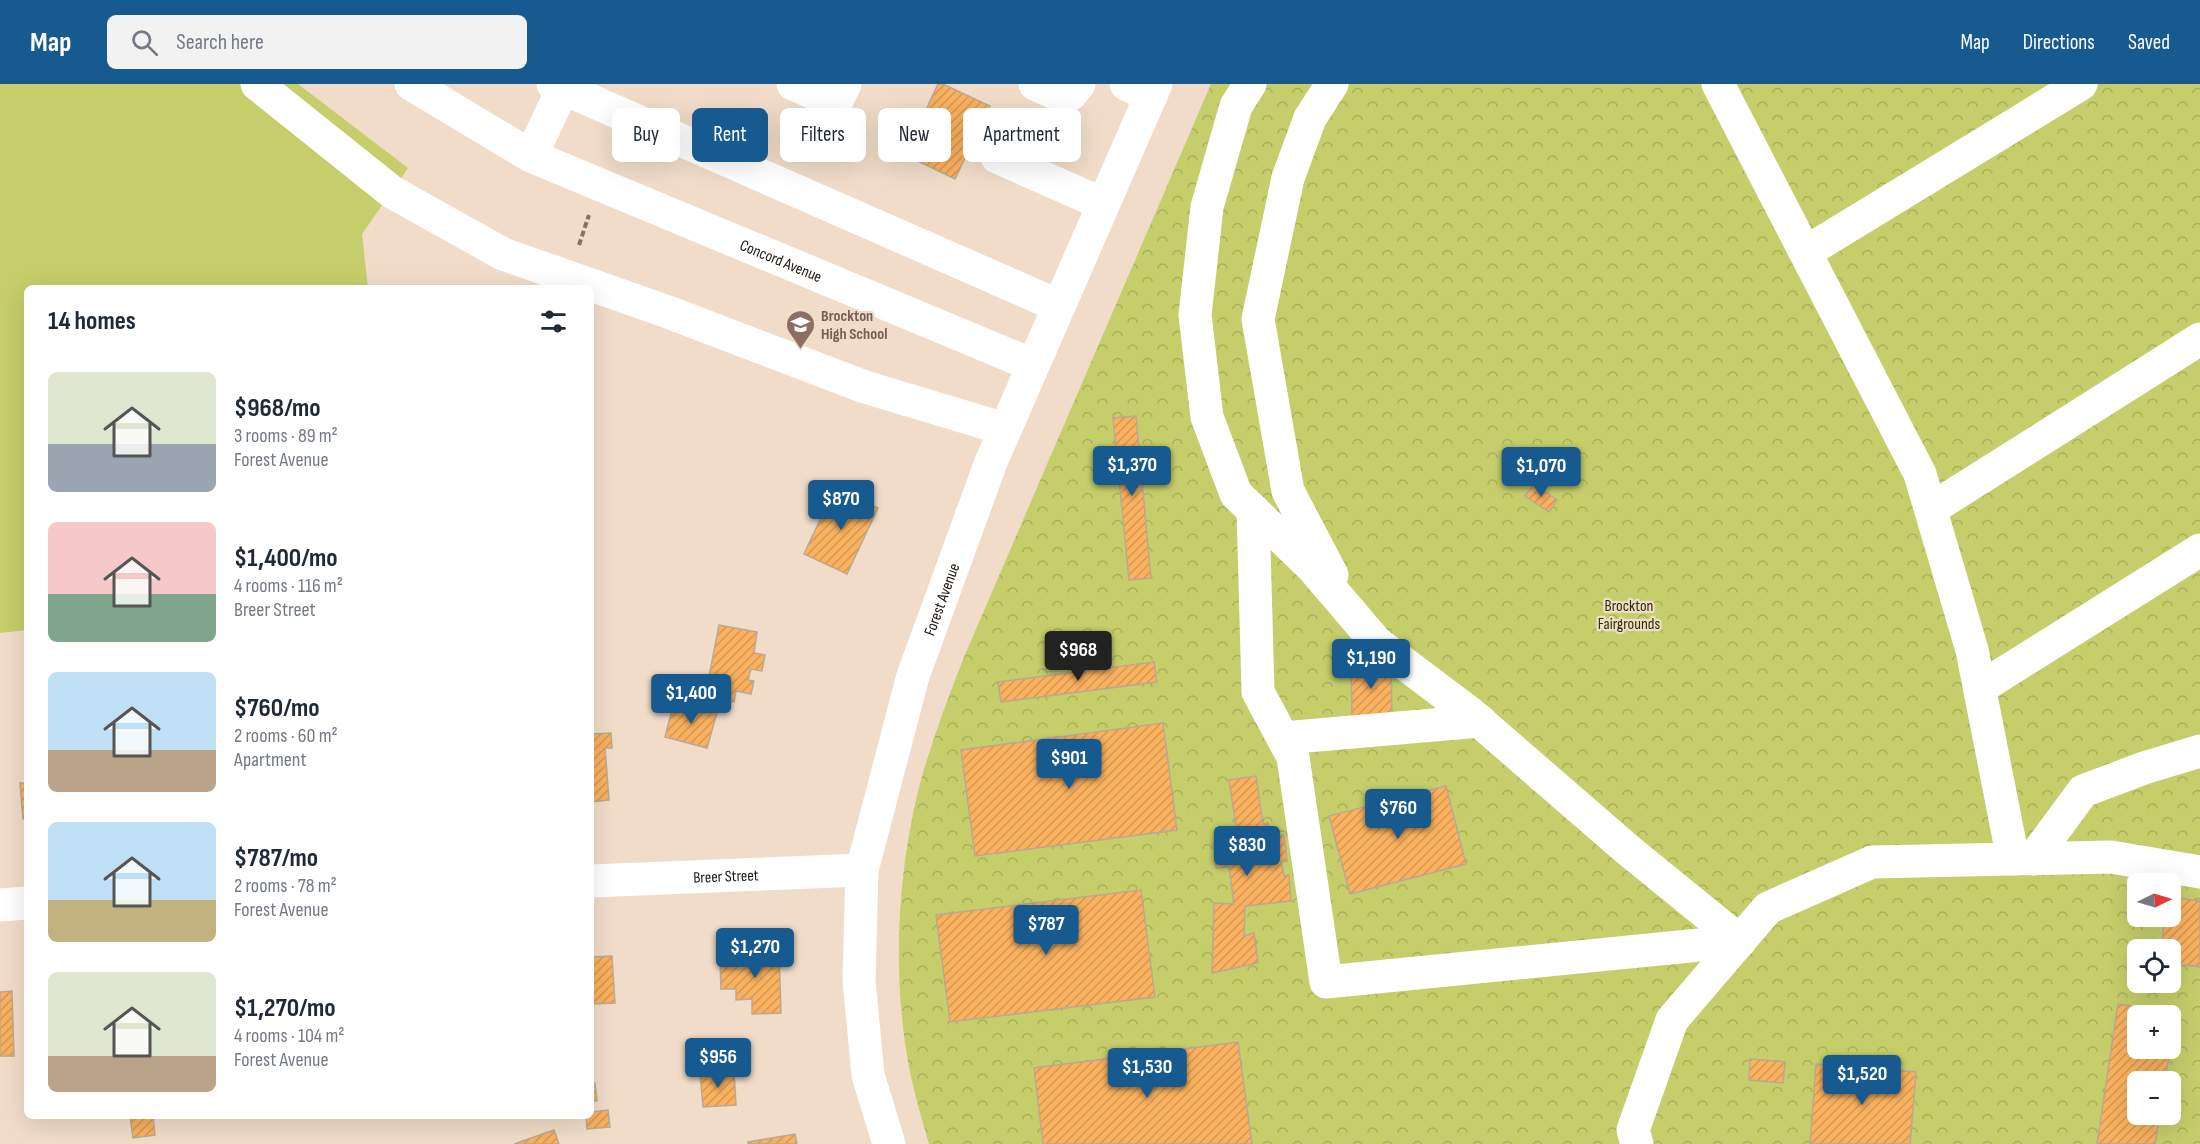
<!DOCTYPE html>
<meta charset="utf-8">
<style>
:root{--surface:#fff;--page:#f2f2f3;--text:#1f2937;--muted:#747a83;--accent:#175a8f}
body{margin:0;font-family:"Sofia Sans Condensed",sans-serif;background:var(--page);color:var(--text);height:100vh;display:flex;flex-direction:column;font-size:22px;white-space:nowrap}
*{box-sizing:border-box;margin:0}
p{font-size:20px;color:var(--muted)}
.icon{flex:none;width:33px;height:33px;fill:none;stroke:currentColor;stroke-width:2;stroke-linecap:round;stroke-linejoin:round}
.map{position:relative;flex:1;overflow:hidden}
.sheet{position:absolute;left:24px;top:201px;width:570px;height:834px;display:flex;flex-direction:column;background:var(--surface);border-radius:9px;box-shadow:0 6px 24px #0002}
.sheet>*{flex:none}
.hud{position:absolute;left:612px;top:24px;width:570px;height:54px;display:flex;gap:12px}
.needle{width:39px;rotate:85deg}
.buttons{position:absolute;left:2127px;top:789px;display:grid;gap:12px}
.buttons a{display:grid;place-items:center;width:54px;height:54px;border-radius:9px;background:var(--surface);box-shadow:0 6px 24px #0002;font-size:30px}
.price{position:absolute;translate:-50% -51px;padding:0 14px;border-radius:6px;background:var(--accent);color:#fff;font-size:20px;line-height:39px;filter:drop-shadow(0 2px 3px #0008)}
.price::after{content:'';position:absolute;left:50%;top:36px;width:18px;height:14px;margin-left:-9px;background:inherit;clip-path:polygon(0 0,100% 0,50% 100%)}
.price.on{background:#222;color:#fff}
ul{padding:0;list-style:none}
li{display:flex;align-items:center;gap:18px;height:150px;padding:0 24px}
li span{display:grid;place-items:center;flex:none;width:168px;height:120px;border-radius:9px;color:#555}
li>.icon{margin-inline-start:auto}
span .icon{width:72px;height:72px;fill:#fffc;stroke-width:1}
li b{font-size:26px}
h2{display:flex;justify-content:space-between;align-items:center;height:72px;padding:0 24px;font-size:26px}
.pill{padding:0 21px;border-radius:9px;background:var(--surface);box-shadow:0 6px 24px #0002;font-size:21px;line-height:54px}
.pill.on{background:var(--accent);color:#fff}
header{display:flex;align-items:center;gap:36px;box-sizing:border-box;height:84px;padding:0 30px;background:var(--accent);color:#fff}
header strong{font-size:28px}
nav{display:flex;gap:33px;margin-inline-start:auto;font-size:21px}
.search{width:420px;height:54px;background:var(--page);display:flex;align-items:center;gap:15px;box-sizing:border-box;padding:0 21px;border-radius:9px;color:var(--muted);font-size:22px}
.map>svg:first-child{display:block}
.grass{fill:#c5ce6a}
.park{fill:url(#park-crowns);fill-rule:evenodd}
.building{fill:url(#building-hatch);stroke:#bba895;stroke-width:1.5}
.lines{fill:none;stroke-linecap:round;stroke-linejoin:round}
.path{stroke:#817467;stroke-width:4;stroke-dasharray:6 3;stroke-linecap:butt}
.minor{stroke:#fff;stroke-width:33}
.labels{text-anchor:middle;stroke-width:4.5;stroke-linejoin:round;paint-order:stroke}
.street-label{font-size:16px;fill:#1e1710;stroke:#f0dcc8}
.education-label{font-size:16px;font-weight:bold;fill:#785e54;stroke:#f0dcc8;text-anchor:start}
.park-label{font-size:16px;fill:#2b2e00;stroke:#f0dcc8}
</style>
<header>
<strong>Map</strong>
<div class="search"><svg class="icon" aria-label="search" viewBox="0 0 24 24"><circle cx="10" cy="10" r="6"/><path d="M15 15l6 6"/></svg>Search here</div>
<nav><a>Map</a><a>Directions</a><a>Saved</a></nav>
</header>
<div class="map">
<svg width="2200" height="1060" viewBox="0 0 2200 1060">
<defs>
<pattern id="park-crowns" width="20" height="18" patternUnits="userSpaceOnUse" patternTransform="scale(1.5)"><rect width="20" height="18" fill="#c5ce6a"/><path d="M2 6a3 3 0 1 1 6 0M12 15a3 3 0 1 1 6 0" fill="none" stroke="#a9b05b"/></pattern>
<pattern id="building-hatch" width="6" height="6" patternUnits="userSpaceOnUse" patternTransform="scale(1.5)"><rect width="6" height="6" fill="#f9b15f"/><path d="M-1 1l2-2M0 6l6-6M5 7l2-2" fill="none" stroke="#d59852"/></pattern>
</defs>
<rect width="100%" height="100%" fill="#f0dcc8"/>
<!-- grass -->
<path class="grass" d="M0,0H298L408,84L362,150L368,204H27V546L0,549Z"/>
<!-- park -->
<path class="park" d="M1211,0H2200V1060H929C923,1038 916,1016 911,993C892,901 896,799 918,707C930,661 947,617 964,573ZM2138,800H2170V832H2138ZM2138,866H2170V898H2138ZM2138,932H2170V964H2138ZM2138,998H2170V1030H2138Z"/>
<!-- building -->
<path class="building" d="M938,0H943L990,22L955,95L905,71Z
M1136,332L1151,494L1129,496L1113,334Z
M1534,400L1557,416L1549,428L1525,412Z
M835,404L878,424L847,490L804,470Z
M719,541L757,548L754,569L765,571L762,587L751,585L748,596L754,597L751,610L736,607L734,618L705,613Z
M1154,578L1157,598L1001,618L998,598Z
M1351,580H1391L1392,632L1352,633Z
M674,618L717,629L707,664L665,653Z
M1163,639L1177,746L975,772L961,666Z
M611,649L612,664H605L609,716L591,718V650Z
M1256,692L1263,740L1268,739L1270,753L1284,751L1287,777L1281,778L1284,792L1289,791L1291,817L1245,822L1244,852L1254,849L1258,879L1212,889L1214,819L1234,820L1229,783L1216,784L1213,759L1238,756L1229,696Z
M20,699H27V735H23Z
M1446,702L1466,780L1350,810L1329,732Z
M1141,806L1155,913L950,938L936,831Z
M2170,813L2200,817V883L2170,879V866H2161L2165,832H2170Z
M761,860H773V866H779L781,929L752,930V915L736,916V905H721L720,879H735V868H762Z
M612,872L615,919L591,920V873Z
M12,907L14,972H0V908Z
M2118,920L2175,928L2170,958V932H2138V964H2170L2165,998H2138V1030H2160L2155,1060H2097Z
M1238,958L1252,1060H1043L1034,984Z
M1750,975L1785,978L1783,999L1749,996Z
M1816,980L1916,988L1910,1060H1810Z
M734,986L736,1021L703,1023L700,989Z
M591,999H595L597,1017H591Z
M608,1026L610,1043L587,1045L586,1032H591V1028Z
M130,1032H153L155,1051L133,1054Z
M554,1046L559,1060H514Z
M795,1050L797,1060H748V1058Z"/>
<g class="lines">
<!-- path -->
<path class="path" d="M579,161L589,131"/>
<!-- minor -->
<g class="minor">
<path d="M257,0L392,108L503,170L668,228L865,303L1005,345"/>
<path id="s1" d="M411,0L531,72L1033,281"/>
<path d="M553,0L1059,222"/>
<path d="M793,0L836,19L845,0"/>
<path d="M1035,0L1058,10H1071L1079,0"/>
<path d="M1126,0L1151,12"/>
<path d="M1250,0L1236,22L1207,123L1195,231L1207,333L1236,410L1312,483L1377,559L1470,629L1628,766L1740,857"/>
<path d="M1332,0L1310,34L1288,94L1258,235L1288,407L1332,491"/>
<path d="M1718,0L1920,390L1972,566L2013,775"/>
<path d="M531,72L563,4"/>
<path d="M997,73L1103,120"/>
<path d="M1806,168L2081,0"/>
<path d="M1931,425L2200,255"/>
<path d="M1253,426L1258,608L1293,673L1326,898L1740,857"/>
<path d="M1980,604L2200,466"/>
<path d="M1283,654L1480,637"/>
<path d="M2033,775L2083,707L2144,684L2200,667"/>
<path id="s2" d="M591,797L862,786"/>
<path d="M0,821L27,819"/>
<path id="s3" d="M889,1060L868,991L859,896L862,786L913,592L991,378L1156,0"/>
<path d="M1637,1060L1633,1046L1672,936L1768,824L1872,778L2111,773L2200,788"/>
</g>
</g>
<!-- icons -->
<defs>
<symbol id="school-pin" viewBox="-11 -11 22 30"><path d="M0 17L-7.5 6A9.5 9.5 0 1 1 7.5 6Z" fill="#8d6e63" stroke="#f0dcc8"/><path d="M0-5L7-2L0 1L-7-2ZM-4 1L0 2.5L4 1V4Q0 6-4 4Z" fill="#fff"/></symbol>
</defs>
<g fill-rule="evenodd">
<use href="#school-pin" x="784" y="224" width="33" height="45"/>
</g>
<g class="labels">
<!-- street labels -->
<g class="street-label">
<text dy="6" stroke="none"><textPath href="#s1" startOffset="411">Concord Avenue</textPath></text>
<text dy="6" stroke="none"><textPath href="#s3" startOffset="560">Forest Avenue</textPath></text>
<text dy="6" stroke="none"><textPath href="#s2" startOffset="135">Breer Street</textPath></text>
</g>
<!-- education labels -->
<g class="education-label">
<text x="821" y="237">Brockton<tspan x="821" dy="18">High School</tspan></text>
</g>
<!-- park labels -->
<g class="park-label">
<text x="1629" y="527">Brockton<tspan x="1629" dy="18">Fairgrounds</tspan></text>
</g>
</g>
</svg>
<div class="buttons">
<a><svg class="needle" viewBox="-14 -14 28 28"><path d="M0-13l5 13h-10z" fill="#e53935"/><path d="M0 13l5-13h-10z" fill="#747a83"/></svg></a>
<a><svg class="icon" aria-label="locate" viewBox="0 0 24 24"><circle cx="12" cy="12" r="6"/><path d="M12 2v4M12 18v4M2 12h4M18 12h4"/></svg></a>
<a>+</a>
<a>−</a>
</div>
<b class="price" style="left:1132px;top:413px">$1,370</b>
<b class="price" style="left:1541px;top:414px">$1,070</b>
<b class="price" style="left:841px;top:447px">$870</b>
<b class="price on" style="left:1078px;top:598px">$968</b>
<b class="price" style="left:1371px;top:606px">$1,190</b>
<b class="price" style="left:691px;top:641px">$1,400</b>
<b class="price" style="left:1069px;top:706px">$901</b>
<b class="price" style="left:1398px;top:756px">$760</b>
<b class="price" style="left:1247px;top:793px">$830</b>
<b class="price" style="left:1046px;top:872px">$787</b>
<b class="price" style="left:755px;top:895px">$1,270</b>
<b class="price" style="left:718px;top:1005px">$956</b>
<b class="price" style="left:1147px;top:1015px">$1,530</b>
<b class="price" style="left:1862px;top:1022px">$1,520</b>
<div class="hud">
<a class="pill">Buy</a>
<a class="pill on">Rent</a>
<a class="pill">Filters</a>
<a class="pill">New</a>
<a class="pill">Apartment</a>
</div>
<section class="sheet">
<h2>14 homes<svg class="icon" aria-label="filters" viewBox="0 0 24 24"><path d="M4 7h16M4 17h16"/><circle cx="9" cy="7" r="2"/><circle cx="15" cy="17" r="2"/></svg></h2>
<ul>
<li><span style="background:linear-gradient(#dfe7d0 60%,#9aa5b1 0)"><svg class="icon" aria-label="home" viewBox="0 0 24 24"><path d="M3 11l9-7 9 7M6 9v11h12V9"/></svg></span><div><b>$968/mo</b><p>3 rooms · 89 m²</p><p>Forest Avenue</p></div></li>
<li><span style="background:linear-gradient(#f6c9c9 60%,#7fa58c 0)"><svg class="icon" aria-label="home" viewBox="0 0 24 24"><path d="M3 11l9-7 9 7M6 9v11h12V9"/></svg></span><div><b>$1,400/mo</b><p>4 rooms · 116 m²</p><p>Breer Street</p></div></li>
<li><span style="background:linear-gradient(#bfe0f5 65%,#b9a48a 0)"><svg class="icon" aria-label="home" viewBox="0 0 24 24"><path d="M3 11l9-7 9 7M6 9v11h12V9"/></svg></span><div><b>$760/mo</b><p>2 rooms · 60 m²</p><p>Apartment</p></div></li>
<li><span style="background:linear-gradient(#bfe0f5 65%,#c2b280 0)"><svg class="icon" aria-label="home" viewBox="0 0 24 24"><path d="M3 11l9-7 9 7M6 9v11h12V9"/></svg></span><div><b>$787/mo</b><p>2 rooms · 78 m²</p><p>Forest Avenue</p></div></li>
<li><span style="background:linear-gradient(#dfe7d0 70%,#b9a48a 0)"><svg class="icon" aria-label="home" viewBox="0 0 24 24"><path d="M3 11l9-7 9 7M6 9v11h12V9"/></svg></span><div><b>$1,270/mo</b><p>4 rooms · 104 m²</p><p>Forest Avenue</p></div></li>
</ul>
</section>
</div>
